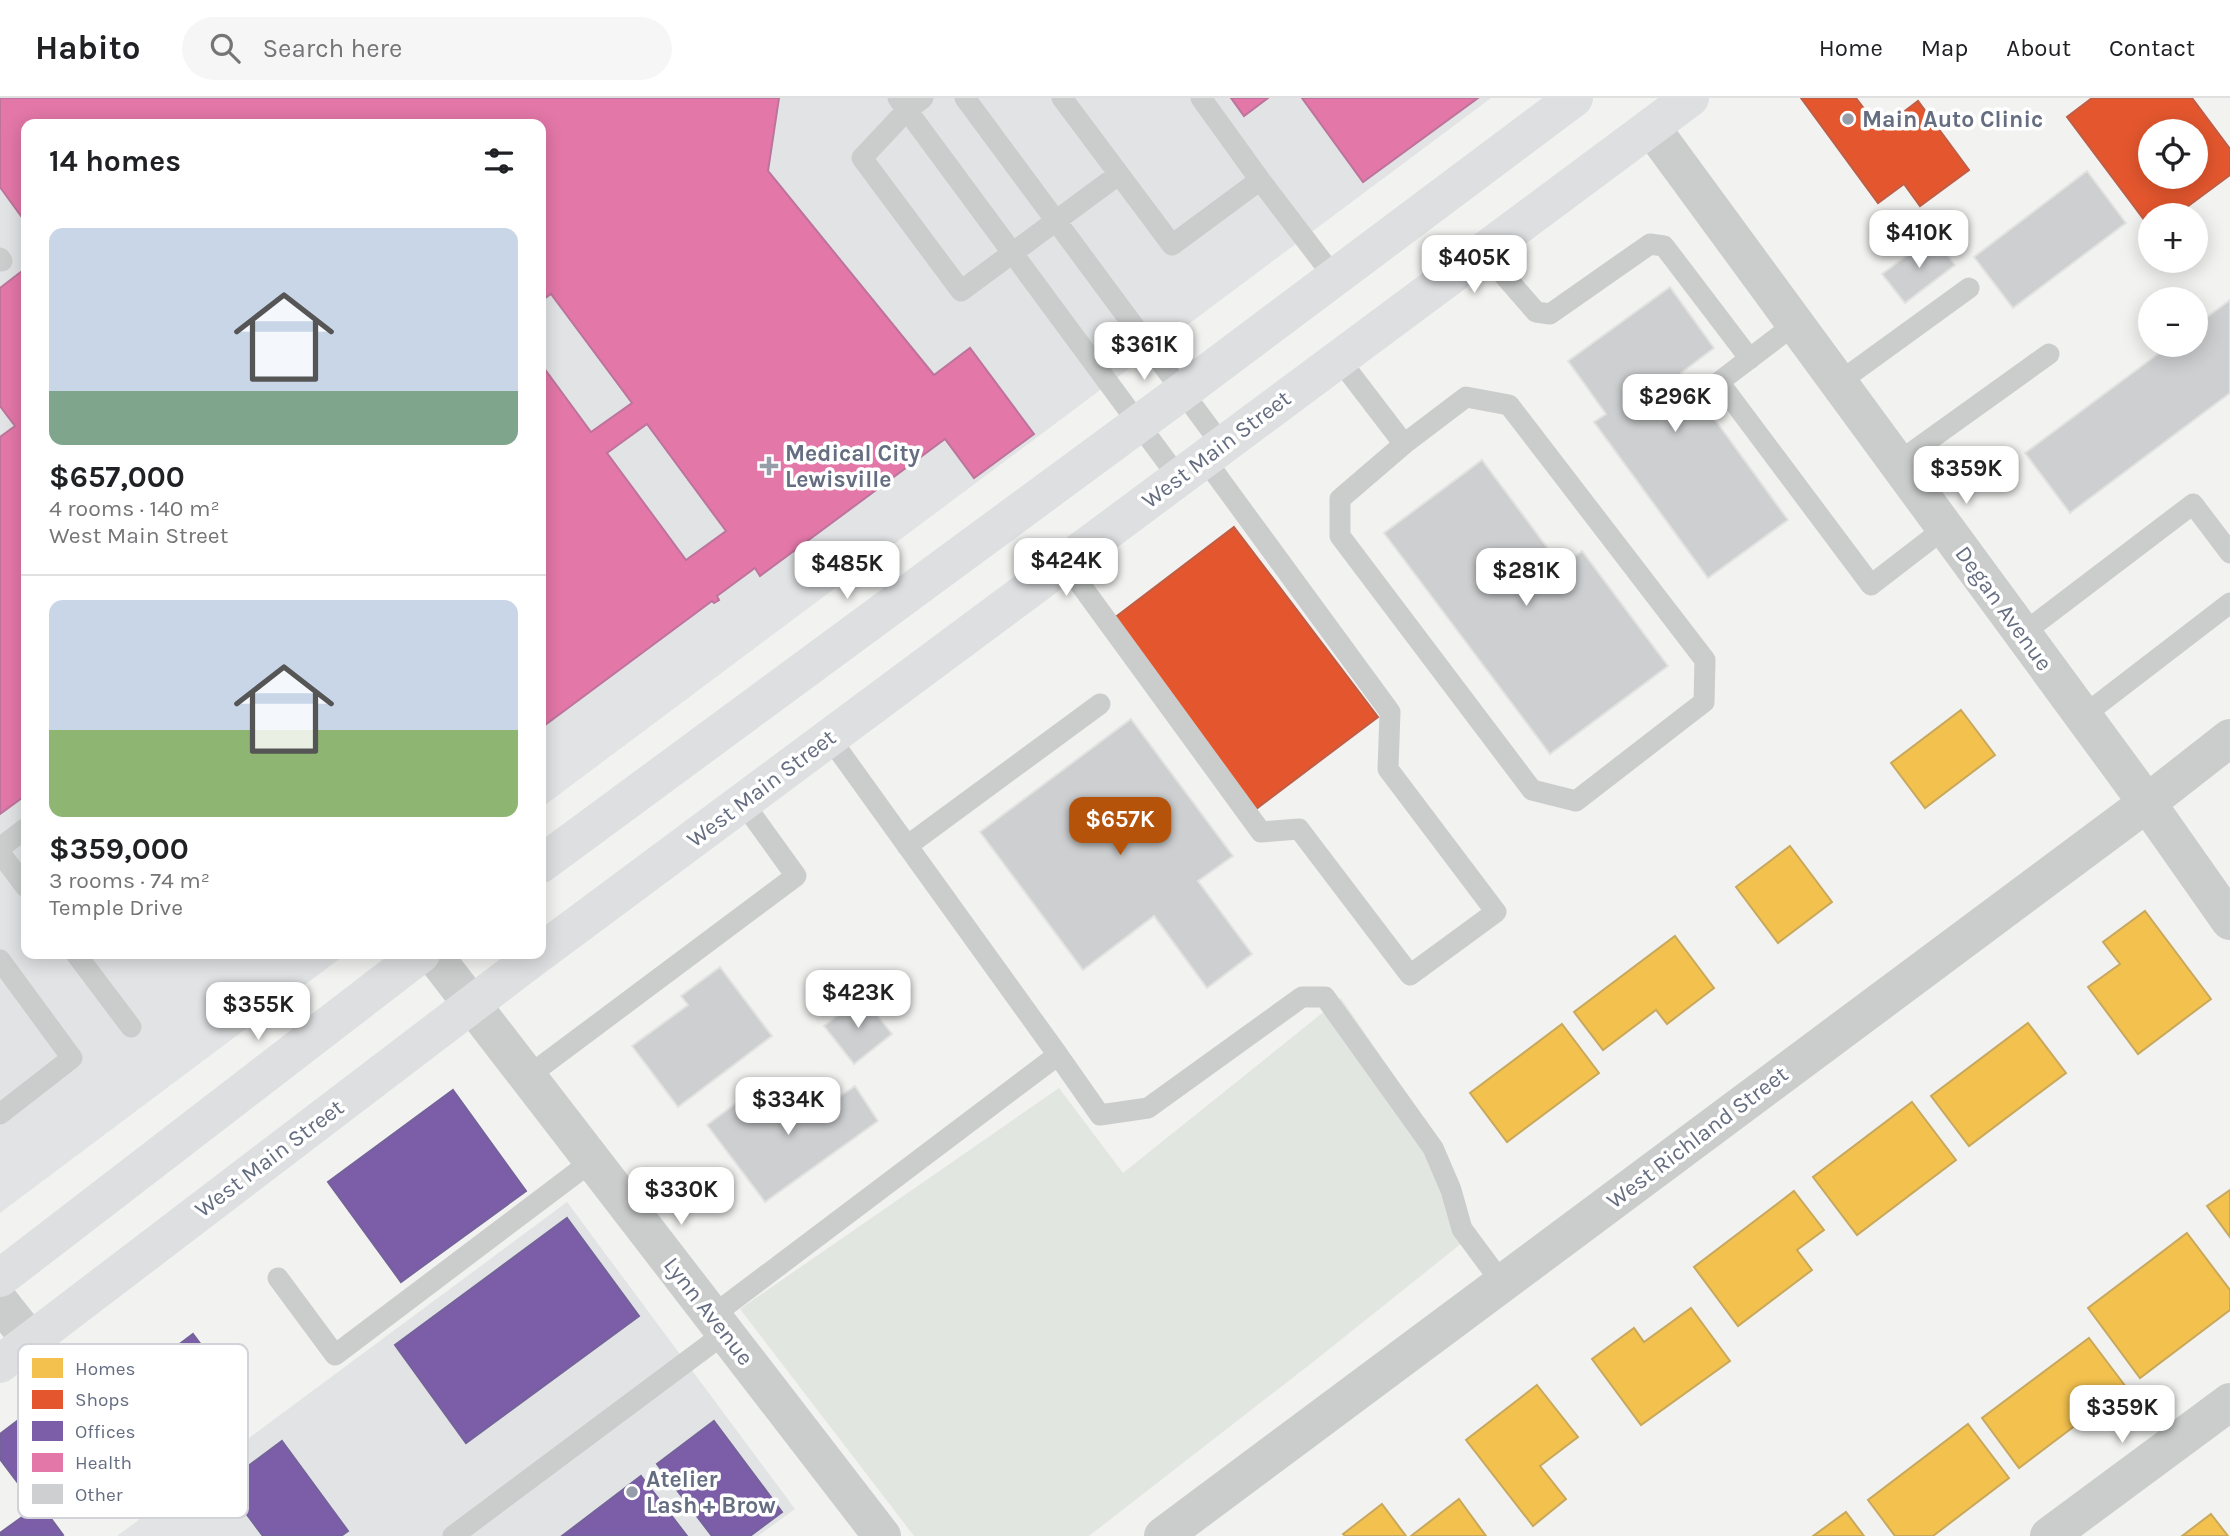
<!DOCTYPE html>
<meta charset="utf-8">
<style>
:root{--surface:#fff;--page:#f6f6f6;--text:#202124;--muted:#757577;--line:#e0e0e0;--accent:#b45309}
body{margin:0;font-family:Karla,sans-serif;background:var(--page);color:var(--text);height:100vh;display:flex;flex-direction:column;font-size:26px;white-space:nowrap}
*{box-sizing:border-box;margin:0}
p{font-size:23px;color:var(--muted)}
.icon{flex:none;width:38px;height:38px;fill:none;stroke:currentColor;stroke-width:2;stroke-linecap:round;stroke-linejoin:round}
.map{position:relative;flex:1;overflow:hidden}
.details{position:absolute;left:21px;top:21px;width:525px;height:840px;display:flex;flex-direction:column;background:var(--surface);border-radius:14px;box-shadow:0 4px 18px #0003}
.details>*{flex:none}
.buttons{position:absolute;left:2138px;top:21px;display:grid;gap:14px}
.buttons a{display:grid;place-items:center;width:70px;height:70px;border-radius:50%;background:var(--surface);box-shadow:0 4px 18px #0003;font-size:35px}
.price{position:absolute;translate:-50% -60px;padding:0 16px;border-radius:14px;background:#fff;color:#222;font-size:23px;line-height:46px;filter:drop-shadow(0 2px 4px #0008)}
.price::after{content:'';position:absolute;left:50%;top:42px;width:21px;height:16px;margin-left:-10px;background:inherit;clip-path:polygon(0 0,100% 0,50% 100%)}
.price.active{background:var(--accent);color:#fff}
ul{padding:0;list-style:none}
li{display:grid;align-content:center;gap:14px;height:371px;padding:0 28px}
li+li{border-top:2px solid var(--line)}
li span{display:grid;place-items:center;height:217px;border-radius:14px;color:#555}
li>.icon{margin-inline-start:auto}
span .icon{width:126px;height:126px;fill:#fffc;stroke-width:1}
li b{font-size:30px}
h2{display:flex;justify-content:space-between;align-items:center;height:84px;padding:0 28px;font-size:30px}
header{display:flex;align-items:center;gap:42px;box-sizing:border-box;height:98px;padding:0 35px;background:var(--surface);border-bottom:2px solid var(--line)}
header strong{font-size:33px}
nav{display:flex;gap:38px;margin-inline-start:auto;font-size:24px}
.search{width:490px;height:63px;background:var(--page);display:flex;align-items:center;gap:18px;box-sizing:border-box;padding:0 24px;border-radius:38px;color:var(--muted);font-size:26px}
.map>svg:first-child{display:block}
.built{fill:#e2e3e4}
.green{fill:#e1e6e0}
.homes{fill:#f2c14e;stroke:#c8a85d;stroke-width:2}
.shops{fill:#e4572e;stroke:#be5e47;stroke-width:2;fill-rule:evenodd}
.offices{fill:#7b5ea7;stroke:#74629b;stroke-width:2}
.health{fill:#e377a8;stroke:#bd749c;stroke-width:2;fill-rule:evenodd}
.building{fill:#cecfd0;stroke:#e2e2e1;stroke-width:2}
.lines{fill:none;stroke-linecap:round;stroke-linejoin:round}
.service{stroke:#cbcccc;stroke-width:21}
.minor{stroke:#cbcccc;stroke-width:38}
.secondary{stroke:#dedfe0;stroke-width:38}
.poi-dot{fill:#969ca8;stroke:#fff;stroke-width:2.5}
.labels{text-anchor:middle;stroke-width:7;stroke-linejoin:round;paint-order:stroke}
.poi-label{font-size:23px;font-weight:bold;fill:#656d80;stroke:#fff;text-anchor:start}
.street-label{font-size:23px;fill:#656d80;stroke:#fff}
.key{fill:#fff;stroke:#d1d3d9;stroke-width:2}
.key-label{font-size:19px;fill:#656d80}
</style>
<header>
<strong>Habito</strong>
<div class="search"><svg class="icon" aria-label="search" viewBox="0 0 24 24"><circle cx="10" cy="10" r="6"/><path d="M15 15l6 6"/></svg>Search here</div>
<nav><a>Home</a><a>Map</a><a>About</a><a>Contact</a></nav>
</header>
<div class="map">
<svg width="2230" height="1438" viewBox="0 0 2230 1438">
<rect width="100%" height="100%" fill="#f2f3f1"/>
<!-- built -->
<path class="built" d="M0,0H1491L541,710V26H26V856H346L0,1115Z
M567,1104L795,1411L758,1438H117Z"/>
<!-- green -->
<path class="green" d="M1341,900L1434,1036L1462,1145L1313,1264L1089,1438H914L740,1211L1059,990L1123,1075Z"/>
<!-- homes -->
<path class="homes" d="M1961,612L1995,657L1925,710L1891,665Z
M1790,748L1832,804L1778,845L1736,789Z
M2145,813L2211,901L2138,956L2088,889L2120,866L2103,844Z
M1675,838L1714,890L1667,926L1656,912L1603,952L1574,914Z
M2028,925L2066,975L1969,1048L1931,998Z
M1562,926L1599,975L1507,1044L1470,995Z
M1912,1004L1956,1062L1857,1137L1813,1079Z
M2230,1092V1139L2207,1108Z
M1794,1093L1824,1132L1797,1152L1812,1172L1738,1228L1694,1169Z
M2187,1135L2230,1192V1212L2140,1280L2088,1210Z
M1691,1210L1730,1263L1641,1327L1592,1261L1634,1230L1644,1244Z
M2089,1240L2126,1289L2019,1370L1982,1320Z
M1537,1287L1578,1339L1540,1368L1566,1401L1533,1428L1466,1342Z
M1968,1326L2009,1380L1933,1438H1895L1868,1402Z
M1459,1401L1486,1438H1411Z
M1382,1406L1406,1438H1345L1343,1436Z
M1846,1414L1864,1438H1813Z
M2211,1416L2228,1438H2182Z"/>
<!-- shops -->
<path class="shops" d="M1801,0H1856L1880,32L1918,3L1969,72L1920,108L1904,86L1878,105Z
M2092,0H2192L2230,51V77L2176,117H2151V131L2067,19ZM2151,33H2196V79H2151Z
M1234,429L1378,619L1256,711L1113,521Z"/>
<!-- offices -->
<path class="offices" d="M453,992L526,1093L401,1184L328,1084Z
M567,1120L639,1218L466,1345L395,1247Z
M193,1236L239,1297L145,1368L99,1307Z
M29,1314L82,1384L44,1411L63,1437L61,1438H0V1435L36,1409L0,1361V1336Z
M714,1323L782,1414L750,1438H712L657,1366Z
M282,1343L348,1433L341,1438H263L224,1386Z
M641,1378L687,1438H562Z"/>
<!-- health -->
<path class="health" d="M0,0H779L768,73L934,277L970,250L1034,336L974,380L945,341L760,478L755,470L717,498L719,502L714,505L712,503L541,630V266L591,334L632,305L551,196L541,203V26H26V125L0,89ZM647,326L726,433L686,462L607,355Z
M1231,0H1268L1244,18Z
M1302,0H1478L1363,84Z
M26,170V697L0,716V339L15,328L0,308V190Z"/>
<!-- building -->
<path class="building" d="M2087,73L2126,125L2013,210L1974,159Z
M1933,138L1955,167L1905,205L1882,176Z
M1670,189L1714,250L1681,275L1788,422L1708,480L1594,324L1606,316L1568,263Z
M2230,202V295L2070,415L2025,355L2170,247H2196V227Z
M1482,362L1561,468L1582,453L1668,568L1550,656L1384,435Z
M1131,621L1233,758L1198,783L1252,856L1207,890L1154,818L1083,872L980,734Z
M720,869L772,938L678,1009L632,948L688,907L681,898Z
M862,898L892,936L854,966L824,928Z
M855,988L878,1023L765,1104L707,1027L751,994L767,1015L793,995L813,1017Z"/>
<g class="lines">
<!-- service -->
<path class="service" d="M898,0L1178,379
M923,0L907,12L862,60L961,193L1118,77
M965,0L1222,347
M1062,0L1172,147L1260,82L1334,179
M1201,0L1260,82
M1483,153L1536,214L1550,216L1650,146L1664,148L1750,261
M0,160L2,163
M1795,226L1719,284L1871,487L1945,430
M1339,261L1404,346L1340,401V438L1532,692L1576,703L1704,604L1705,562L1509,307L1466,299L1404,346
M1838,285L1969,190
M1897,365L2049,256
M1064,464L1261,734L1299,731L1410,877L1496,814L1388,671L1390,614L1204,360
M2022,536L2193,406L2230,455
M2083,618L2230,505
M829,639L1058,957
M907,748L1100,606
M0,750L26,730
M0,755L26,789
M76,856L131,929
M0,862L72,960L0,1016
M527,979L796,778L742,703
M278,1180L335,1257L592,1063
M712,1218L1058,957L1100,1017L1148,1010L1302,899H1325L1433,1050L1451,1092L1462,1131L1502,1185
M453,1438L725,1235"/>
<!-- minor -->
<path class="minor" d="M1651,29L2147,705L2230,823
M433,856L882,1438
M0,1204L31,1243
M1163,1438L2147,705L2230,640
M2049,1438L2230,1304"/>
<!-- secondary -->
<path class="secondary" d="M541,766L1183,293L1574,0
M541,854L1690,0
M0,1180L421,856
M0,1266L538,856"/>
</g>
<!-- markers -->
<g class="poi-dot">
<circle cx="1848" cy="21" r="7"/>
<path d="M765.5 357.5h7v7h7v7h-7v7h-7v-7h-7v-7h7z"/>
<circle cx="632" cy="1394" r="7"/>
</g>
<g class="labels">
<!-- poi labels -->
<g class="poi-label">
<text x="1862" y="29">Main Auto Clinic</text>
<text x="785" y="363">Medical City<tspan x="785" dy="26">Lewisville</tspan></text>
<text x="646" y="1389">Atelier<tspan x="646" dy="26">Lash + Brow</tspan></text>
</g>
<!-- street labels -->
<g class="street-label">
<text transform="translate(1216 351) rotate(-37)" y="8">West Main Street</text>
<text transform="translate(2004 510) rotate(54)" y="8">Degan Avenue</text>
<text transform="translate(761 690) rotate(-37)" y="8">West Main Street</text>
<text transform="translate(1697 1039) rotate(-37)" y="8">West Richland Street</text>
<text transform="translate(269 1060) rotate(-37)" y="8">West Main Street</text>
<text transform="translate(709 1213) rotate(52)" y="8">Lynn Avenue</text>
</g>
</g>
<!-- legend -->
<rect x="18" y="1246" width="230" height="174" rx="10" class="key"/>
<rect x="32" y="1260" width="31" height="20" fill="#f2c14e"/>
<rect x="32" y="1292" width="31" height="19" fill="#e4572e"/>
<rect x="32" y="1323" width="31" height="20" fill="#7b5ea7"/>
<rect x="32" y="1355" width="31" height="19" fill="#e377a8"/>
<rect x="32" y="1386" width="31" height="20" fill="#cecfd0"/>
<g class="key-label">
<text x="75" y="1277">Homes</text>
<text x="75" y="1308">Shops</text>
<text x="75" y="1340">Offices</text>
<text x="75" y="1371">Health</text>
<text x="75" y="1403">Other</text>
</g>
</svg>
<div class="buttons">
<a><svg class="icon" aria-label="locate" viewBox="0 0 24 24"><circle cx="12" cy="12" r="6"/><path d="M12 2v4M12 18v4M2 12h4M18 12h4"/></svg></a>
<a>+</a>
<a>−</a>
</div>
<b class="price" style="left:1919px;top:172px">$410K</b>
<b class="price" style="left:1474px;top:197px">$405K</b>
<b class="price" style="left:1144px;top:284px">$361K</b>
<b class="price" style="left:1675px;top:336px">$296K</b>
<b class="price" style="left:1966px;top:408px">$359K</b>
<b class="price" style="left:1066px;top:500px">$424K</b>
<b class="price" style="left:847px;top:503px">$485K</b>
<b class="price" style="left:1526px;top:510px">$281K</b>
<b class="price active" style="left:1120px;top:759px">$657K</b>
<b class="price" style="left:858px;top:932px">$423K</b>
<b class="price" style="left:258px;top:944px">$355K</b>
<b class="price" style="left:788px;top:1039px">$334K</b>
<b class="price" style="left:681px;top:1129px">$330K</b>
<b class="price" style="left:2122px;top:1347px">$359K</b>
<section class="details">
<h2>14 homes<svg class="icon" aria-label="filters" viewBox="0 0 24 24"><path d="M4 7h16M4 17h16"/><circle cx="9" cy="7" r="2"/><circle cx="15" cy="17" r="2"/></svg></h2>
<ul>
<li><span style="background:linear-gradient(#c9d6e8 75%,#7fa58c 0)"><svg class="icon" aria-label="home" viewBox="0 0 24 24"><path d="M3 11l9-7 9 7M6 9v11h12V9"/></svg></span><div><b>$657,000</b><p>4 rooms · 140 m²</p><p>West Main Street</p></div></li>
<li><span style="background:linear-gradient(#c9d6e8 60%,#8fb573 0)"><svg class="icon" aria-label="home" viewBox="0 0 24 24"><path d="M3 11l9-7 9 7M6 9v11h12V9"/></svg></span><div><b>$359,000</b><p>3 rooms · 74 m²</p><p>Temple Drive</p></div></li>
</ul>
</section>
</div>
